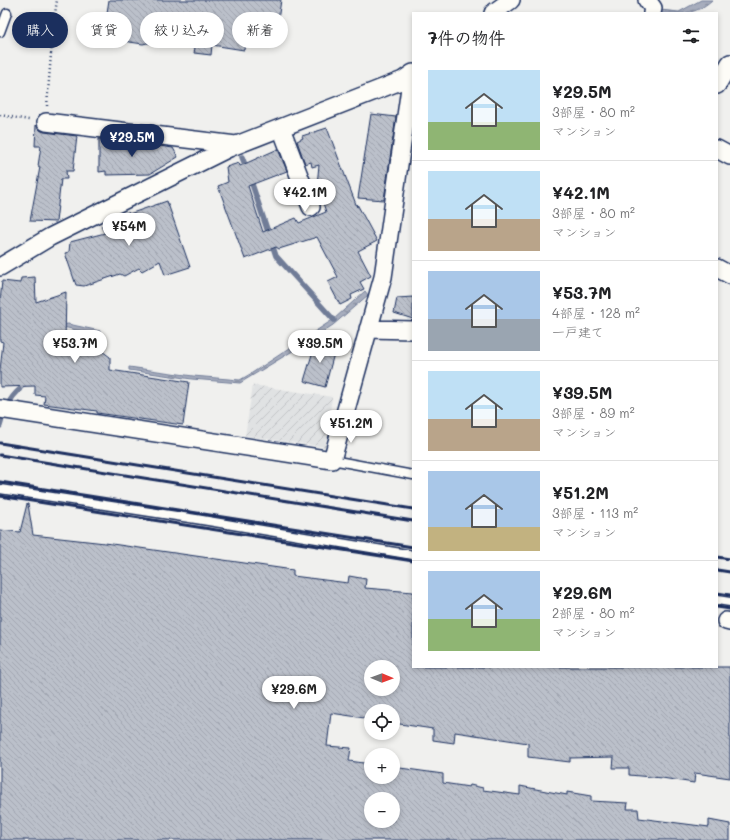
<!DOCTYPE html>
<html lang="ja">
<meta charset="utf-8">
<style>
:root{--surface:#fff;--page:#f2f2f2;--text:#202124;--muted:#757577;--line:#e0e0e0;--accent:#1b2f5e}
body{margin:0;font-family:Mali,"Klee One",sans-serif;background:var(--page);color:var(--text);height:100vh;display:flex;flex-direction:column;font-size:15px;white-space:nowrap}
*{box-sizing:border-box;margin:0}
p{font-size:13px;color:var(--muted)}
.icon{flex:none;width:22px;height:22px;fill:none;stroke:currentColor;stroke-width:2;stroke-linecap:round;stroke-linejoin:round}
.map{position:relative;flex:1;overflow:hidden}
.side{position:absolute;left:412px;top:12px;width:306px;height:656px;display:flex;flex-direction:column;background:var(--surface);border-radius:0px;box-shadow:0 2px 6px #0003}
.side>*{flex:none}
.top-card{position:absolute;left:12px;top:12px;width:340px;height:36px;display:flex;gap:8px}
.needle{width:26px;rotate:91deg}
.controls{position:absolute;left:364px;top:660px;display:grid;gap:8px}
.controls a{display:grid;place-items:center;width:36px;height:36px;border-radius:50%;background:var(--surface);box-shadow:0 2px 6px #0003;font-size:20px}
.price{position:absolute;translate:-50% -34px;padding:0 9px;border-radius:14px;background:#fff;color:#222;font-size:13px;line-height:26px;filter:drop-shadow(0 1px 2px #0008)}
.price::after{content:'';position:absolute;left:50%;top:24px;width:12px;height:9px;margin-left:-6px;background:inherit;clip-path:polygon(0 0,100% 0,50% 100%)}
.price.current{background:var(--accent);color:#fff}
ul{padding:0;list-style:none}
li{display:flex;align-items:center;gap:12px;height:100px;padding:0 16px}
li+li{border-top:1px solid var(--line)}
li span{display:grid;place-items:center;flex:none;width:112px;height:80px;border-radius:0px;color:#555}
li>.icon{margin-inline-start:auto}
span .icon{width:48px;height:48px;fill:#fffc;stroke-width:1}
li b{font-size:17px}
h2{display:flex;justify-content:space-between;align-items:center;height:48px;padding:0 16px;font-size:17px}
.pill{padding:0 14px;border-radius:18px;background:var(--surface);box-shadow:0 2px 6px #0003;font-size:14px;line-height:36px}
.pill.current{background:var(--accent);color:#fff}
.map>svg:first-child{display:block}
.industrial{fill:url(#industrial-furrows)}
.water{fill:url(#water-ripples);stroke:#6f7b97}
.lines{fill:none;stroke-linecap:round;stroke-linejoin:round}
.stream{stroke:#6f7b97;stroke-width:5.5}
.building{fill:url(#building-back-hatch);stroke:#1b2f5e;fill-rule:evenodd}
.service-casing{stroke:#1b2f5e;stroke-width:11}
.minor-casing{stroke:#1b2f5e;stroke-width:20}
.path{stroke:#1b2f5e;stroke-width:2.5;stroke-dasharray:1 3;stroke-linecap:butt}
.service{stroke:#fdfcf7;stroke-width:8}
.minor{stroke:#fdfcf7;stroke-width:17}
.rail{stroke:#1b2f5e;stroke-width:3}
</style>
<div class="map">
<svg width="730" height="840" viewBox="0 0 730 840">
<defs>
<pattern id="industrial-furrows" width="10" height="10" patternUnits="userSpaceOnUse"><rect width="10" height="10" fill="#e0e2e3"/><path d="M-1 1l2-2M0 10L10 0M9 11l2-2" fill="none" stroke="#c0c2c5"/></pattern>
<pattern id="water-ripples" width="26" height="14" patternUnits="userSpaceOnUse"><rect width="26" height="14" fill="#a7adbd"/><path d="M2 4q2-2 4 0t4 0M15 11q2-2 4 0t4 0" fill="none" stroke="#878d9d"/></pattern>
<pattern id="building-back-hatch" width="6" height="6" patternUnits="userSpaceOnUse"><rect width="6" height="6" fill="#bbc0ca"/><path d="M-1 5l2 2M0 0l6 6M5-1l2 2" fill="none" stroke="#a0a5b0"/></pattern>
</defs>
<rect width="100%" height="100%" fill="#f0f0ee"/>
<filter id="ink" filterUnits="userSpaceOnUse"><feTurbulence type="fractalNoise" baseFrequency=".025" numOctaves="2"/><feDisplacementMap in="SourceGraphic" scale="8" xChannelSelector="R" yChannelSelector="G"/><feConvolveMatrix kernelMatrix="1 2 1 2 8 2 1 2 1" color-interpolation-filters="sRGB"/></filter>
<g filter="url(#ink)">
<!-- industrial -->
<path class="industrial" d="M253,385L332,397L325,447L245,436Z"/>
<!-- water -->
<path class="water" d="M701,0H712C694,16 682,13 660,13V10L679,12Z
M365,291L368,295L333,325L296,349L240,383L192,379L129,370V367L193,376L240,380L252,373L334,319Z
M68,324L100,331L99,335L63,327L36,376L15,396L13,394L30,378L61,325Z"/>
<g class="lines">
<!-- stream -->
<path class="stream" d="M242,157L247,170
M250,178L276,256L334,320
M0,426C3,413 9,399 19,390"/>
</g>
<!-- building -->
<path class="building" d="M109,0H281L275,40L246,36L244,50L212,45L211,55L194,53L195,48L147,43L143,44L103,38Z
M371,114L396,117L384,200L358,198Z
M36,125L40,130L44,132L77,136L73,171H66L67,179H61L56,222L30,221L40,167L38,166L41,146H35Z
M327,128L357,207V204L377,241L358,251L371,276L360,282L364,289L351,295L352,299L340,305L328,282L338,277L317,237L279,249L276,247L245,259L218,186L228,182L226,167L239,163L240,166L278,149L287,171L248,186L263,232L296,218L299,223L326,212L317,185L319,165L312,167L311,162L305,164L297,141L303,138L302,136Z
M99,139L130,142V153L146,144L173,148L178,157L150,174L106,175V171L99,172Z
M167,201L190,267L165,275L160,261L142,271L139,268L124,276L120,274L84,286L76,285L65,253L69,252L70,242L105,233L101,226L128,212L129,214Z
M35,277L36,302L66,292L65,343L98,348L110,357V370L189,382L183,425L97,413V411L44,404L45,396L35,395V386L0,387V370L3,342L0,341V302L2,281L20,283L21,278Z
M413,297V319L394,313L397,298Z
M316,341L336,346L325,387L304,381Z
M27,504H28L33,535L105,543L293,570V576L348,583L349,576L366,579L365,588L413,592V667H730V778L695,773L694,783L662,778L629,775V768H613L614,757L570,758V762L528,757V743L455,732L454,743L433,740V729L393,723V711H371V719L331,713L327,746L351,748L349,761L371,764V777H393V767L443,774V783L469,787L470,785L483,788V790L520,795V786L567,795V792L591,796V801L628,803L627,809H638L639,818L709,827V820L730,824V840H0V530L20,532ZM371,667H393V689H371ZM371,799H393V821H371Z"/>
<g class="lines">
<defs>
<path id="service" d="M0,32L7,13
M332,460L413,475
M0,489L196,519L413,555
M717,600L730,602"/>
<path id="minor" d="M647,0L653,8L652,13
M493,13L511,0
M717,85L730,63
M46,122L236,145
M281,128L311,207
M717,149L730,156
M0,267L50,237L229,148L403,80L413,73
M717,268L730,275
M368,329L413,330
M0,409L332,460L383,277L412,74
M726,621L730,622"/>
</defs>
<!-- service casing -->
<use href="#service" class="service-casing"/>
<!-- minor casing -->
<use href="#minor" class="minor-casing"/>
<!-- path -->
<path class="path" d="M47,106L53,28L57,0
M0,115L29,120"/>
<!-- service -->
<use href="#service" class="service"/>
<!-- minor -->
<use href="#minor" class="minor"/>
<!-- rail -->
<path class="rail" d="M0,443L413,509
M0,455L413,521
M0,482L413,547
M0,496L413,561
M717,557L730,559
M717,570L730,572
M717,593L730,595
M717,607L730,609"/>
</g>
</g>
</svg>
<div class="controls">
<a><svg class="needle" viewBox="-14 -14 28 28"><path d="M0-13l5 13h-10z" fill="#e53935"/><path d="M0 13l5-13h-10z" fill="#757577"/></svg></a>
<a><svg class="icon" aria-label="locate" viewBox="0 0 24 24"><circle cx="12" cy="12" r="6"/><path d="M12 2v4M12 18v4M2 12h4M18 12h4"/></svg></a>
<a>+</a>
<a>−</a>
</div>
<b class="price current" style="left:132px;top:158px">¥29.5M</b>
<b class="price" style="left:305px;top:213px">¥42.1M</b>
<b class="price" style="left:129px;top:247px">¥54M</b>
<b class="price" style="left:75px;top:364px">¥53.7M</b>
<b class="price" style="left:320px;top:364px">¥39.5M</b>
<b class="price" style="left:351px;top:444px">¥51.2M</b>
<b class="price" style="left:294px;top:710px">¥29.6M</b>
<div class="top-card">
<a class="pill current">購入</a>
<a class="pill">賃貸</a>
<a class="pill">絞り込み</a>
<a class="pill">新着</a>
</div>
<section class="side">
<h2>7件の物件<svg class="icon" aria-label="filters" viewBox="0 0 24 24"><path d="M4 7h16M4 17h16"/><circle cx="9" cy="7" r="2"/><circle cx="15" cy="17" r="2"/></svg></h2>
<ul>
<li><span style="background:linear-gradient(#bfe0f5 65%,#8fb573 0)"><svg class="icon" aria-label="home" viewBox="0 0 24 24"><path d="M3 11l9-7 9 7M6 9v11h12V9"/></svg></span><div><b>¥29.5M</b><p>3部屋 · 80 m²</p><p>マンション</p></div></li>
<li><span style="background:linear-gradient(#bfe0f5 60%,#b9a48a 0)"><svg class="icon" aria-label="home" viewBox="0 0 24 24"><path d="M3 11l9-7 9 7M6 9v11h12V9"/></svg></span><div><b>¥42.1M</b><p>3部屋 · 80 m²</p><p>マンション</p></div></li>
<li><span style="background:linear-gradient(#a9c7e8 60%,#9aa5b1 0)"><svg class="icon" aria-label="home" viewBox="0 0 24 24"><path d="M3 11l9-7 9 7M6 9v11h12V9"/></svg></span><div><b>¥53.7M</b><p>4部屋 · 128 m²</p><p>一戸建て</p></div></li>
<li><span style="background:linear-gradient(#bfe0f5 60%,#b9a48a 0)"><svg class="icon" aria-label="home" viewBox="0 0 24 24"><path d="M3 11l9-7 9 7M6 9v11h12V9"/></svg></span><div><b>¥39.5M</b><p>3部屋 · 89 m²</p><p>マンション</p></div></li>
<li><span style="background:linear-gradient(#a9c7e8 70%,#c2b280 0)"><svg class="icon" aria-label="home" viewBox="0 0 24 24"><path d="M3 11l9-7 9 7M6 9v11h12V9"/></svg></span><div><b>¥51.2M</b><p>3部屋 · 113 m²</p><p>マンション</p></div></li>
<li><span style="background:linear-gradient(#a9c7e8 60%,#8fb573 0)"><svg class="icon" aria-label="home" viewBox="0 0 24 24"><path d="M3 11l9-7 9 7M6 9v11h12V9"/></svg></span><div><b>¥29.6M</b><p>2部屋 · 80 m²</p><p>マンション</p></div></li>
</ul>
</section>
</div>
